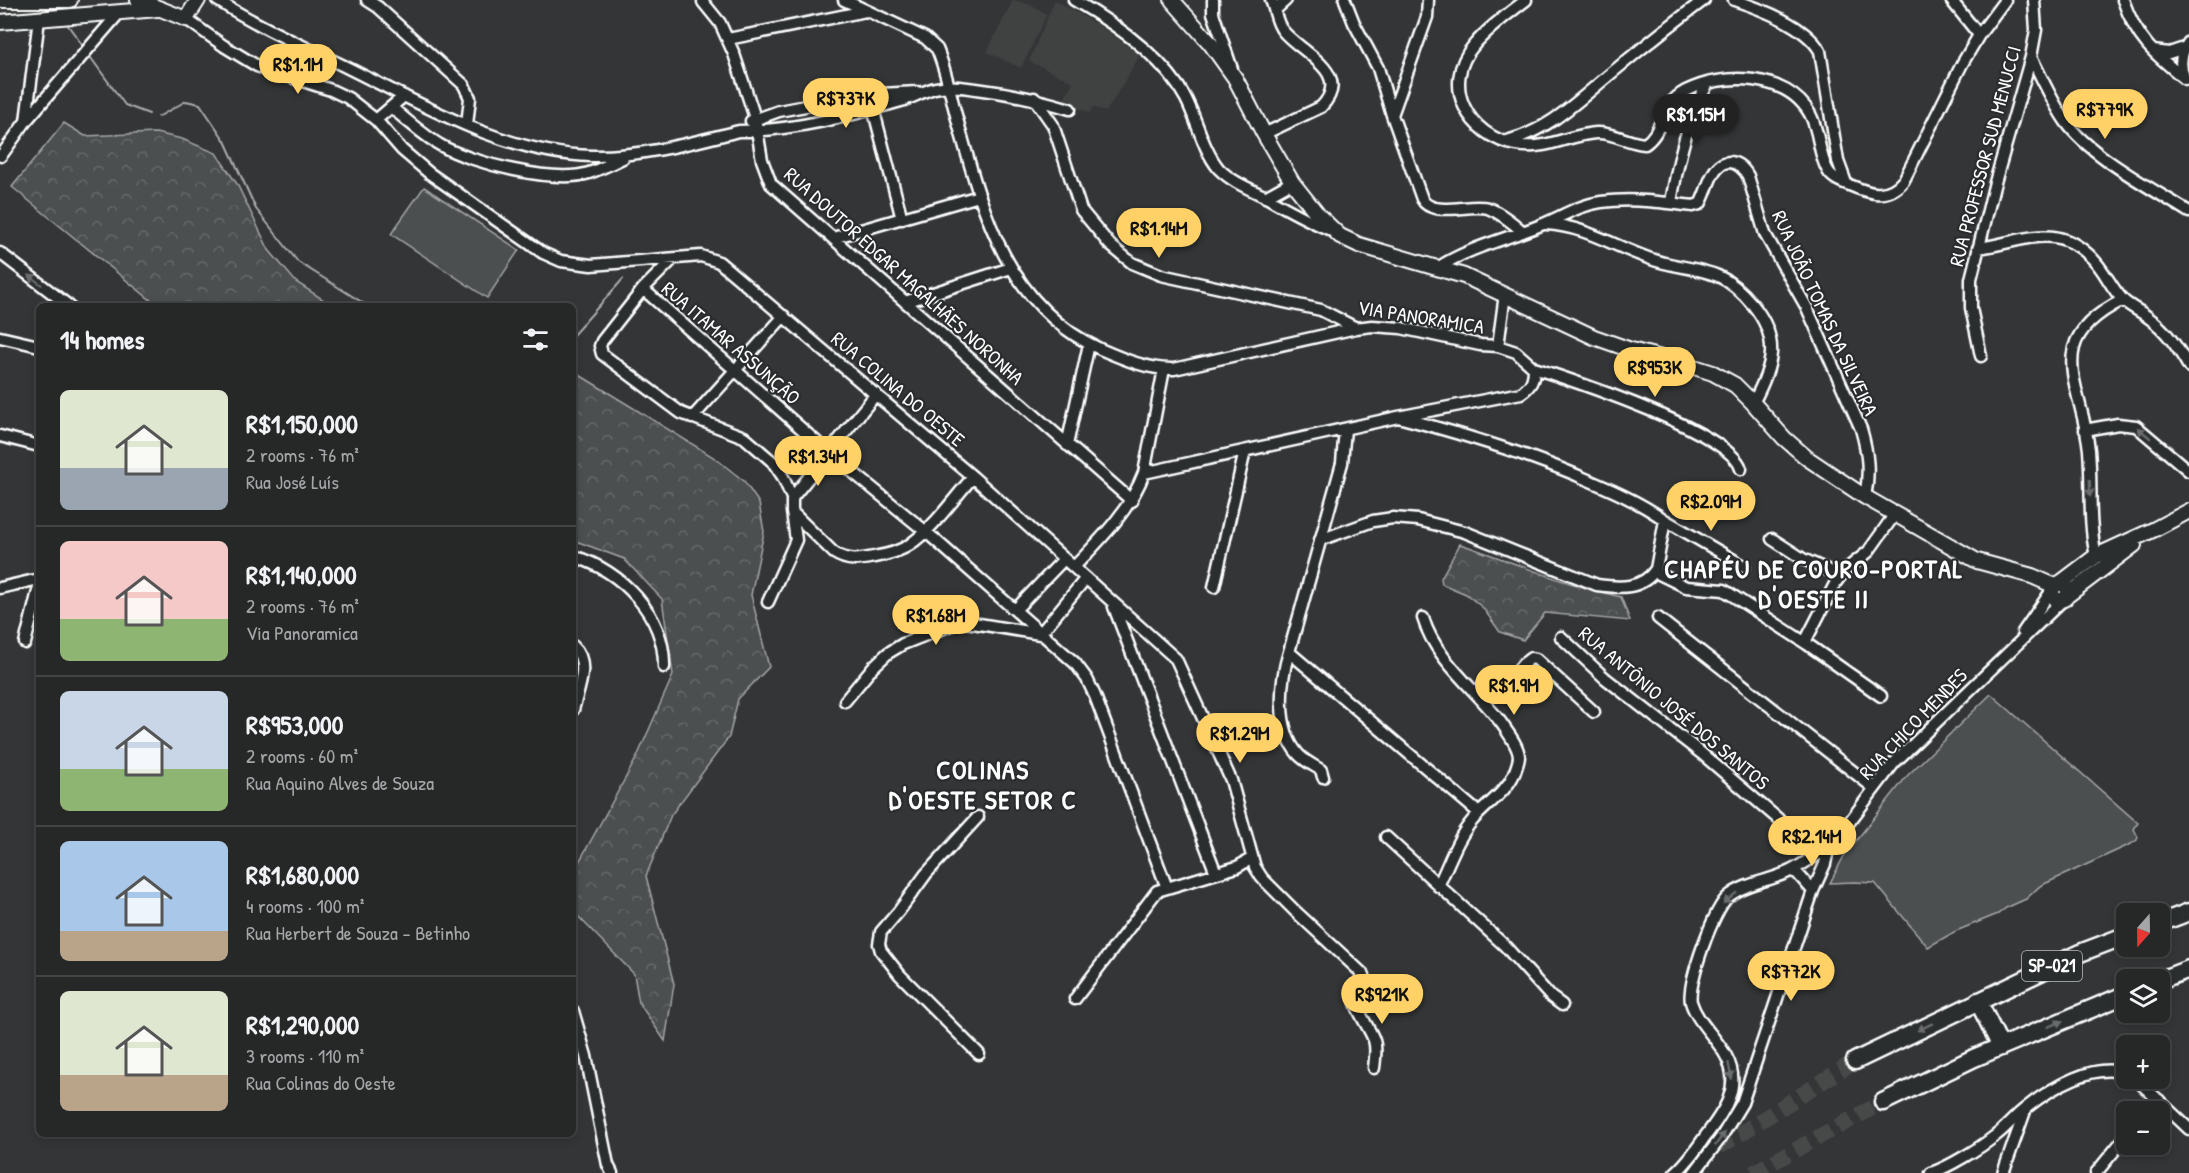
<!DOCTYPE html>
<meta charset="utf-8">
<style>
:root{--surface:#262828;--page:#2e3030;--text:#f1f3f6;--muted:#a4a6a8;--line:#424445;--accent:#ffd166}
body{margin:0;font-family:"Patrick Hand",sans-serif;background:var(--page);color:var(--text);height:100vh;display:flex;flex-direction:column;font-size:22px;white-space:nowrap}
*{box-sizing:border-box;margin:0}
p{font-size:20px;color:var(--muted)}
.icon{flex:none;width:33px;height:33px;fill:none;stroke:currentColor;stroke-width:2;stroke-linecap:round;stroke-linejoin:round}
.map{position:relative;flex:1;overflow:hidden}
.drawer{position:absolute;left:36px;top:303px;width:540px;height:834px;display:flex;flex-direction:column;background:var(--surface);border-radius:9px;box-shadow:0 3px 9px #0003,0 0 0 2px var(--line)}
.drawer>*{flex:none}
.needle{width:39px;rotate:200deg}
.tools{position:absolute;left:2116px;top:903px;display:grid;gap:12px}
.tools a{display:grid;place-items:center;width:54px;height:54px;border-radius:9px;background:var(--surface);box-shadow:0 3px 9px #0003,0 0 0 2px var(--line);font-size:30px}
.price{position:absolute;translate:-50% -51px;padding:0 14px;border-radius:21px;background:var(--accent);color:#111;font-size:20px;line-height:39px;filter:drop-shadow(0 2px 3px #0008)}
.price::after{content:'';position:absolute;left:50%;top:36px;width:18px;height:14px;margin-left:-9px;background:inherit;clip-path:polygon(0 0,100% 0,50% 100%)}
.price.selected{background:#222;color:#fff}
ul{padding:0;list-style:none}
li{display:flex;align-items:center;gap:18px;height:150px;padding:0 24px}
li+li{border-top:2px solid var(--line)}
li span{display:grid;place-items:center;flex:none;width:168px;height:120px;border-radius:9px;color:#555}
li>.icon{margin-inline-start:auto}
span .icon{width:72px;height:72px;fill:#fffc;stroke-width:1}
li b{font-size:26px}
h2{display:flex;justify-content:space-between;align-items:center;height:72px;padding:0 24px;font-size:26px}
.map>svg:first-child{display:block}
.built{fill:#404243}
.forest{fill:url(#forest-crowns);stroke:#a6a7a8;stroke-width:1.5}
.park{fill:#4c4f50;stroke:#a6a7a8;stroke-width:1.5}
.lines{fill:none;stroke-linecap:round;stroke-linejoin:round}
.stream{stroke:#abacad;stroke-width:2}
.highway-tunnel{stroke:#47494a;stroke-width:16;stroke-dasharray:16 8;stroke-linecap:butt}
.minor-casing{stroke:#fff;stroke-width:15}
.major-casing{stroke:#fff;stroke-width:18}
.highway-casing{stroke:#fff;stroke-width:21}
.minor{stroke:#2a2d2e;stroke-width:10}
.major{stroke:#2a2d2e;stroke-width:14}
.highway{stroke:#2a2d2e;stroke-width:16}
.oneway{fill:#6a6c6d}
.labels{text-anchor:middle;stroke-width:4.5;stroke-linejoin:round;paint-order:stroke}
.shield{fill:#2a2d2e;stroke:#bfc0c0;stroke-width:1.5}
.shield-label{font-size:18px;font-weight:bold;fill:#fff}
.street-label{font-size:20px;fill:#fff;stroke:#2a2d2e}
.district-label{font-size:26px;font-weight:bold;letter-spacing:1.5px;fill:#fff;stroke:#2a2d2e}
</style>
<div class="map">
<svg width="2189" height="1173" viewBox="0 0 2189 1173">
<defs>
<pattern id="forest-crowns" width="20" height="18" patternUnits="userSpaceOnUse" patternTransform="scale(1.5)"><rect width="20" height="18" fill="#4c4f50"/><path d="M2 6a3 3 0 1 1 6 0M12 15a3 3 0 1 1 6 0" fill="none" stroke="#67696a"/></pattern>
</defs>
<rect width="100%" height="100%" fill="#333536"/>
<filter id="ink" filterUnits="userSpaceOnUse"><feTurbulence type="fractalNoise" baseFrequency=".0167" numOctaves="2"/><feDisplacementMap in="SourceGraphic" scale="12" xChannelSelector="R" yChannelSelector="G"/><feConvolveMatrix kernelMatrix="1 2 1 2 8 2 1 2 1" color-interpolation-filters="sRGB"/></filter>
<g filter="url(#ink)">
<!-- built -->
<path class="built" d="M1013,0L1030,5L1047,14L1021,68L987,52Z
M1055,0L1106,30L1140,55L1106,112L1093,107L1090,113L1063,101L1073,82L1029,61Z"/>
<!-- forest -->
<path class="forest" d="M64,123L85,136L156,133L182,139L216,153L237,184L269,250L296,282L333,306H158L12,187Z
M573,371L715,458L744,481L759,503L764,532L751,595L769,667L738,699L729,737L671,815L646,876L674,984L665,1041L639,1003L634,974L573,911V873L637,757L673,675L662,599L624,559L573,540Z
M1460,544C1514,562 1565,585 1621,597L1630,621L1545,613L1523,640L1500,632L1483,608L1466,594L1442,584L1441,578Z"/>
<!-- park -->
<path class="park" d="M424,187L519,250L487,298L391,234Z
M1991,694L2138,823L2134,829L2138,837L2137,840L2131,844L2040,886L2026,899L2006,908L1998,914L1956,931L1928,947L1875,883L1854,882L1830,883L1844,856L1907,776Z"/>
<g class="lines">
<!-- stream -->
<path class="stream" d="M55,8L57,10
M67,24L83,46
M91,58L125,105L149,114
M158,117L186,101L200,104L225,141L256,209L298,262L368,306
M573,335L623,279"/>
<!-- highway-tunnel -->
<path class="highway-tunnel" d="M1678,1173L1855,1061
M1753,1173L1883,1102"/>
<defs>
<path id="minor" d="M217,0C259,27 305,47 350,69C425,106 506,154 592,156C642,157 690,143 739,131C793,131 849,116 901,101C912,98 923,91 935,88C948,85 962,87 976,89C1008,93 1038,99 1070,109
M367,0L378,7L464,85L470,98L467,125
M844,0L925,38L937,49C946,70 950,93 956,115C981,206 1005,306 1100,349C1123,359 1149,370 1174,369L1356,328L1372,326L1401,328L1480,345L1498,346L1505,294
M1074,0C1114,23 1164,57 1186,99C1197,120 1203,150 1219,169C1232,182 1250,189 1266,197C1287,209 1308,221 1331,230
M1213,0V13L1232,69
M1345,0L1354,23L1378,68L1392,115
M1428,0L1427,17L1392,115L1422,199C1432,218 1469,203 1488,208C1501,213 1513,223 1523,232
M1526,0C1509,13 1488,28 1474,45C1440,85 1468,136 1516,145C1546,151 1567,135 1596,133C1613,132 1628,143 1645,144C1665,130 1659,105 1686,91C1723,72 1787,73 1810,114C1820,132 1818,154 1828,171C1832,178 1839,181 1847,184C1868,193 1887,201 1904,180L1962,64L1979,35L2005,0
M1734,0C1761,9 1805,25 1820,51L1838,161L1846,183
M1951,0L1979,35
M2123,0C2137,40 2153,53 2185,79
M703,2L720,23L734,54L755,118L762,160L771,184L1132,501
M1275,10L1286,0
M186,19L224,46L257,66L331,90L348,98L376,120L404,96
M728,39L866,11
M2153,51L2169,53L2184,48
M2031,57C2042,78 2052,102 2066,122C2090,156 2153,189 2189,212
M2184,77C2179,64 2180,53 2189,42
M1034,98L1053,125L1081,210L1110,245L1132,263L1161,275L1321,310L1356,328
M392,108C408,121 423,135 440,145C471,163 555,184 589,173C601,169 612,163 623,158
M873,108L902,219
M376,120L402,150L429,173L543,253L561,261L591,265L701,256L719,262L973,477L1176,659L1231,780L1255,867L1262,878L1295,911L1364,975C1343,1000 1364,1015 1374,1040C1377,1049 1375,1058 1374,1068
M26,121L39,19
M751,121L779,111L864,95L917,92
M1264,134L1321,107C1354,73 1301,53 1283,31C1276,23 1275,9 1271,0
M1507,141C1552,129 1578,100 1614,71C1643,47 1673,23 1704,0
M1,156L26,121L120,12
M1265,197L1292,182
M1671,202C1679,157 1686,124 1708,83
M1546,224C1585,226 1615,247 1651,259C1672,267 1697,267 1718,276C1732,282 1743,293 1753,305C1781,340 1773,366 1753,403
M833,238L979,196
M1978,248C2024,242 2056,220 2093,259C2105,271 2111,288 2123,300C2130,307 2141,311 2149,318C2167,331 2178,348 2189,367
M0,253L69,306
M673,259L643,289L602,341L600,346L602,354L681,413L744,437L773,462L783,477L792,498V512L796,540L768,602
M1439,267C1470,247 1507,239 1541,225C1561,217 1579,205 1601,202C1632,198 1662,202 1693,206L1700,204C1708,192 1711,161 1730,162C1739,163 1744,169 1748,176L1765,234L1807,308L1861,429C1868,453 1870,473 1865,497
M643,289L828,452L925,531L1075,663L1087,679L1095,696L1167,888
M905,302L1011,268
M0,337L39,346
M1981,356L1971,308V279L1994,186L2031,57L2036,30L2034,0
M1534,368C1571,380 1733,433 1741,469
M692,418L784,316
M1345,429L1342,463L1289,652L1479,813
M2085,430L2118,424L2136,426L2189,471
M0,436L39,446
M1067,445L1089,344
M1144,473L1398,417L1521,393C1531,386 1534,380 1534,368L1516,352L1498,346
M792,498L876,394
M792,512L834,553C848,562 859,560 874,557C886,555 899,552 909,545C934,528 953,499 973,477
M1665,520L1744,566
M1772,539L1803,559L1841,576
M1320,540L1373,521L1393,518L1418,520L1465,532L1597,585C1619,588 1642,590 1656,569L1665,520C1637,500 1605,487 1574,474C1516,450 1459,433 1398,417
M573,556C622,571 665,615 664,667
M2096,556C2088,521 2092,485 2089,450C2082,383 2040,341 2123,300
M1074,567C1101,539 1130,510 1144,473L1164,369
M1655,572L1686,587L1724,590L1807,644L1881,696
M1214,587L1245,451
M0,588L39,579
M1114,607L1216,873
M1015,610L1064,559
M1423,618C1436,661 1476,689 1502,724C1508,733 1518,745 1519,756C1519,762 1516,768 1514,774C1505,794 1486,804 1472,821C1456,840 1449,864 1438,886
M1658,618L1874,788
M2023,632L2052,590
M1561,637L1605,678L1701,753L1818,853
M1805,642L1836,582L1844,571L1868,552L1895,514
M25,643L39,587
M573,646C591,662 578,690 573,710
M1289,652C1280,681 1276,729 1298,754C1304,761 1313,765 1321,770L1323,777
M1503,688L1523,664L1531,658L1536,659L1594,712
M845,701L873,667L888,653L903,644L946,627L960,622L973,623L1040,634L1086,578
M978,817L926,874L899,911L881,932L879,944L881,951L900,975L979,1054
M1386,837L1504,945L1551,997L1562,1005
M1791,871L1797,873L1813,891
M1075,999L1157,891L1237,867L1251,859
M573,1011L586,1056L608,1165L612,1173
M2135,1078L2189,1129
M2148,1112L2159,1100
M1675,1173C1687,1163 1695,1151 1704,1138C1723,1113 1743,1087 1726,1056C1716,1037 1697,1022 1691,1002C1687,984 1714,907 1729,896C1745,883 1770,881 1788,872C1802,866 1813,855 1828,850
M1694,1173L1720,1139L1742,1103L1813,891L1825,864L1828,850L1894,763L2064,599
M1931,1173C1949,1167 1980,1148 1995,1136C2006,1128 2015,1116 2026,1108C2051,1088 2095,1061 2127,1074
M2003,1173L2025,1111
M2096,1173L2127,1135"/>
<path id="major" d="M0,0H70
M138,0L186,19L198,0
M1172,0L1210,43L1235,78L1264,134L1292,182L1319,216L1340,236L1359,245L1464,276L1594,337L1631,350L1685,364L1713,373L1735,385L1753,403L1784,438L1807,458L1865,497L1977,561L2032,576L2055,586
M0,22L158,9
M2059,584L2096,556L2155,529L2189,511
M2052 592a8 8 0 1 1 16 0a8 8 0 1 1-16 0Z
M2068,595L2134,545"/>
<path id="highway" d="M2160,923L2189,912
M2160,980L2189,969
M1978,1001L2001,1047
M1855,1061L2080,953L2127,935
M1883,1102L1974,1058L2127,994"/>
</defs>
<!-- minor casing -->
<use href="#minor" class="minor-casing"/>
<!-- major casing -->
<use href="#major" class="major-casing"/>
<!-- highway casing -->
<use href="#highway" class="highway-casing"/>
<!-- minor -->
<use href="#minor" class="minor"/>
<!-- major -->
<use href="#major" class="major"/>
<!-- highway -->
<use href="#highway" class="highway"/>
</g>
<!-- one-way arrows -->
<defs><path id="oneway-solid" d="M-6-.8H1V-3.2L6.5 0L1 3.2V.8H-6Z" transform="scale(1.5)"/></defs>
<g class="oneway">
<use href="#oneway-solid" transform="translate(35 280) rotate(-143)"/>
<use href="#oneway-solid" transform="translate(2144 433) rotate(-140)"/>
<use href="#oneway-solid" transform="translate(2090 488) rotate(88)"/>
<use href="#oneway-solid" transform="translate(1730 898) rotate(141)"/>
<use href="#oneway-solid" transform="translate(2055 1024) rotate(-23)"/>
<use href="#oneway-solid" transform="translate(1925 1027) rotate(154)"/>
<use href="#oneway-solid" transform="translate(1730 1071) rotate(79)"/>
<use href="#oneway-solid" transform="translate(1720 1139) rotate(-54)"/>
</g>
</g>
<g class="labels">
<!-- shield labels -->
<rect class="shield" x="2022" y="951" width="60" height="30" rx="4.5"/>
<g class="shield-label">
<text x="2052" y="972">SP-021</text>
</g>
<!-- street labels -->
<g class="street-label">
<text transform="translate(1985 156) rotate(-75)" y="7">RUA PROFESSOR SUD MENUCCI</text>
<text transform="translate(904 276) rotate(42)" y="7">RUA DOUTOR EDGAR MAGALHÃES NORONHA</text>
<text transform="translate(1825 313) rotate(65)" y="7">RUA JOÃO TOMAS DA SILVEIRA</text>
<text transform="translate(1421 317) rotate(9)" y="7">VIA PANORAMICA</text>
<text transform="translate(731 343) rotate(41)" y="7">RUA ITAMAR ASSUNÇÃO</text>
<text transform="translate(898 389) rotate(40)" y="7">RUA COLINA DO OESTE</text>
<text transform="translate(1674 708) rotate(40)" y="7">RUA ANTÔNIO JOSÉ DOS SANTOS</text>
<text transform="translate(1913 724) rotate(-46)" y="7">RUA CHICO MENDES</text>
</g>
<!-- district labels -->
<g class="district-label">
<text x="1814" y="578">CHAPÉU DE COURO-PORTAL<tspan x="1814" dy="30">D'OESTE II</tspan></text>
<text x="983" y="779">COLINAS<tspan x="983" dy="30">D'OESTE SETOR C</tspan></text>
</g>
</g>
</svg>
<div class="tools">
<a><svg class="needle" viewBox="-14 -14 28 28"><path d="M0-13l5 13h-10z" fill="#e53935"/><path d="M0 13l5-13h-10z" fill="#a4a6a8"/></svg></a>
<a><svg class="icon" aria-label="layers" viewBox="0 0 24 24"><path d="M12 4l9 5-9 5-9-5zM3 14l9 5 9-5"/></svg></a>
<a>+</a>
<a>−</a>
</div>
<b class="price" style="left:298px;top:95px">R$1.1M</b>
<b class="price" style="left:846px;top:129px">R$737K</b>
<b class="price" style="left:2105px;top:140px">R$779K</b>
<b class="price selected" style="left:1696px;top:145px">R$1.15M</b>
<b class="price" style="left:1159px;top:259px">R$1.14M</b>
<b class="price" style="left:1655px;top:398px">R$953K</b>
<b class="price" style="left:818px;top:487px">R$1.34M</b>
<b class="price" style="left:1711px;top:532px">R$2.09M</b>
<b class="price" style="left:936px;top:646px">R$1.68M</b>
<b class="price" style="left:1514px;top:716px">R$1.9M</b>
<b class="price" style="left:1240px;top:764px">R$1.29M</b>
<b class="price" style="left:1812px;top:867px">R$2.14M</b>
<b class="price" style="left:1791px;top:1002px">R$772K</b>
<b class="price" style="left:1382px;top:1025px">R$921K</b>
<section class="drawer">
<h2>14 homes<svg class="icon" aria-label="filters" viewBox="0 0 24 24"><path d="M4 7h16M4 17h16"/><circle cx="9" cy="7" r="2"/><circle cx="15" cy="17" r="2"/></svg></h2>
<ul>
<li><span style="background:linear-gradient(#dfe7d0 65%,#9aa5b1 0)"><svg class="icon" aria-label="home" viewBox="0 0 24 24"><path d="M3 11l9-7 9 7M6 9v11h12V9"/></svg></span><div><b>R$1,150,000</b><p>2 rooms · 76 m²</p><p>Rua José Luís</p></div></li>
<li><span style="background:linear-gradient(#f6c9c9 65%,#8fb573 0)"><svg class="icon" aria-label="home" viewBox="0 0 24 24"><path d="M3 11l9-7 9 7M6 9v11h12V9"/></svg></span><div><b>R$1,140,000</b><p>2 rooms · 76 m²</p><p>Via Panoramica</p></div></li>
<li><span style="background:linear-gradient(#c9d6e8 65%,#8fb573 0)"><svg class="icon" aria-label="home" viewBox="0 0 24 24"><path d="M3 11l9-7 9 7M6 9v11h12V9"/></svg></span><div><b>R$953,000</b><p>2 rooms · 60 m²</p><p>Rua Aquino Alves de Souza</p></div></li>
<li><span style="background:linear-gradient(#a9c7e8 75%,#b9a48a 0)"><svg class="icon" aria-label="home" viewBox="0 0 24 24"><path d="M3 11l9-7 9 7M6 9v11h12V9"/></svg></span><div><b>R$1,680,000</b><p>4 rooms · 100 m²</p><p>Rua Herbert de Souza - Betinho</p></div></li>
<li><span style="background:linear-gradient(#dfe7d0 70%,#b9a48a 0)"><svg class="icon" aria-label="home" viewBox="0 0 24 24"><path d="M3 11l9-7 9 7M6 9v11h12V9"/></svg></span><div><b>R$1,290,000</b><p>3 rooms · 110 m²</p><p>Rua Colinas do Oeste</p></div></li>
</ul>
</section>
</div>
